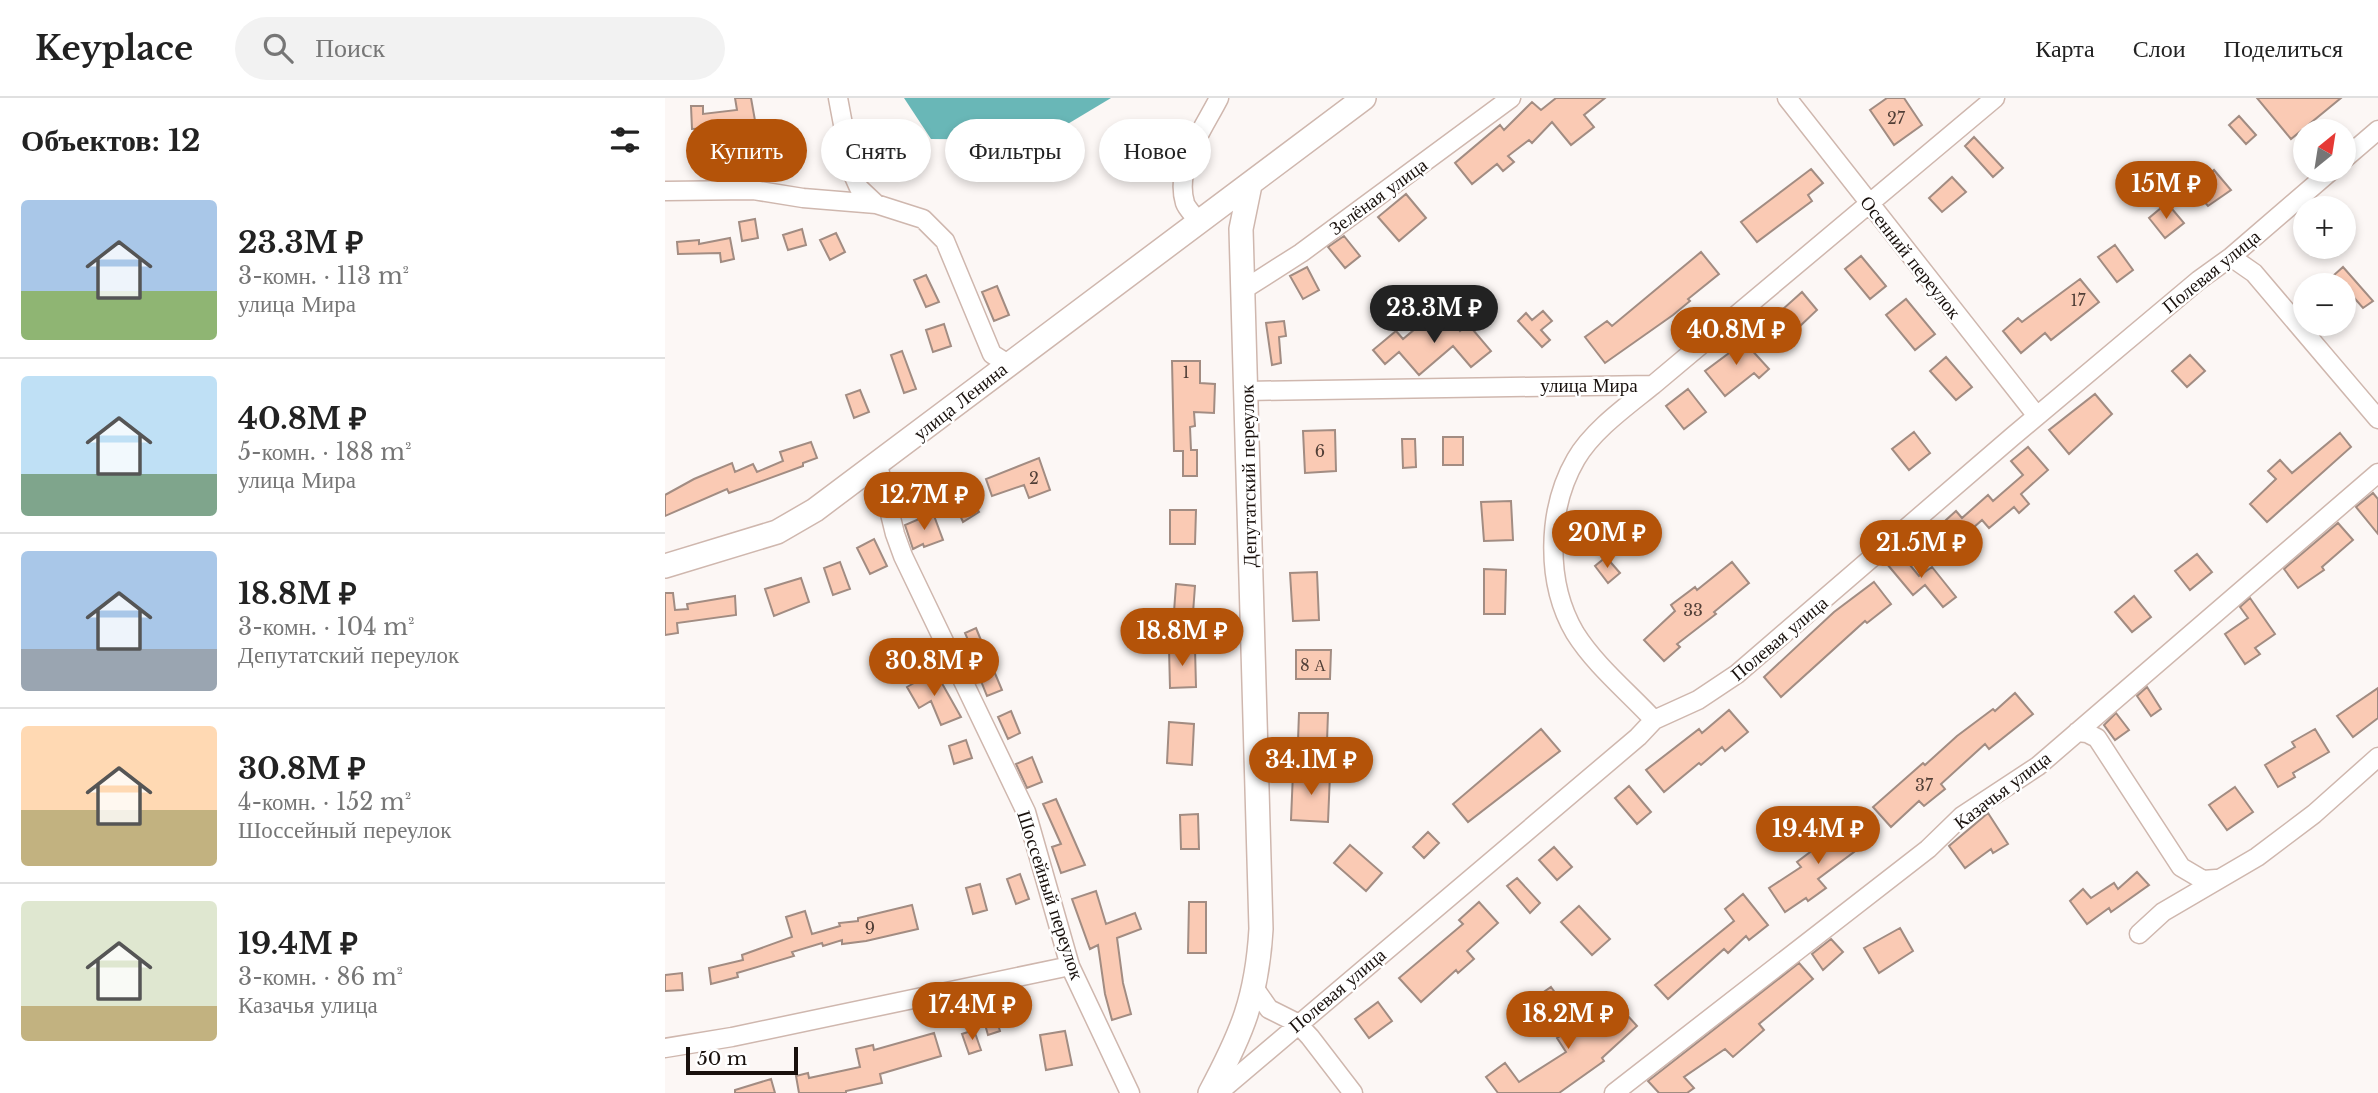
<!DOCTYPE html>
<html lang="ru">
<meta charset="utf-8">
<style>
:root{--surface:#fff;--page:#f2f2f2;--text:#222;--muted:#767676;--line:#e0e0e0;--accent:#b45309}
body{margin:0;font-family:"Libre Baskerville",serif;background:var(--page);color:var(--text);height:100vh;display:flex;flex-direction:column;font-size:26px;white-space:nowrap}
*{box-sizing:border-box;margin:0}
p{font-size:23px;color:var(--muted)}
.icon{flex:none;width:38px;height:38px;fill:none;stroke:currentColor;stroke-width:2;stroke-linecap:round;stroke-linejoin:round}
.map{position:relative;flex:1;overflow:hidden}
.drawer{display:flex;flex-direction:column;background:var(--surface);width:665px}
.drawer>*{flex:none}
.guide{position:absolute;left:21px;top:21px;width:665px;height:63px;display:flex;gap:14px}
.needle{width:46px;rotate:30deg}
.buttons{position:absolute;left:1628px;top:21px;display:grid;gap:14px}
.buttons a{display:grid;place-items:center;width:63px;height:63px;border-radius:50%;background:var(--surface);box-shadow:0 4px 10px #0003;font-size:35px}
.scale{position:absolute;left:21px;bottom:18px;width:112px;box-sizing:border-box;padding-left:7px;border:4px solid #19110d;border-top:0;font-size:19px;line-height:24px;white-space:nowrap;color:#19110d;-webkit-text-stroke:5px #fff;paint-order:stroke}
.price{position:absolute;translate:-50% -60px;padding:0 16px;border-radius:24px;background:var(--accent);color:#fff;font-size:23px;line-height:46px;filter:drop-shadow(0 2px 4px #0008)}
.price::after{content:'';position:absolute;left:50%;top:42px;width:21px;height:16px;margin-left:-10px;background:inherit;clip-path:polygon(0 0,100% 0,50% 100%)}
.price.active{background:#222;color:#fff}
ul{padding:0;list-style:none}
li{display:flex;align-items:center;gap:21px;height:175px;padding:0 21px}
li+li{border-top:2px solid var(--line)}
li span{display:grid;place-items:center;flex:none;width:196px;height:140px;border-radius:7px;color:#555}
li>.icon{margin-inline-start:auto}
span .icon{width:84px;height:84px;fill:#fffc;stroke-width:1}
li b{font-size:30px}
h2{display:flex;justify-content:space-between;align-items:center;height:84px;padding:0 21px;font-size:30px}
.tag{padding:0 24px;border-radius:32px;background:var(--surface);box-shadow:0 4px 10px #0003;font-size:24px;line-height:63px}
.tag.active{background:var(--accent);color:#fff}
header{display:flex;align-items:center;gap:42px;box-sizing:border-box;height:98px;padding:0 35px;background:var(--surface);border-bottom:2px solid var(--line)}
header strong{font-size:33px}
nav{display:flex;gap:38px;margin-inline-start:auto;font-size:24px}
.search{width:490px;height:63px;background:var(--page);display:flex;align-items:center;gap:18px;box-sizing:border-box;padding:0 24px;border-radius:38px;color:var(--muted);font-size:26px}
main{display:flex;flex:1;min-height:0}
.map>svg:first-child{display:block}
.water{fill:#69b7b7}
.building{fill:#facab4;stroke:#a28c82;stroke-width:2}
.lines{fill:none;stroke-linecap:round;stroke-linejoin:round}
.minor-casing{stroke:#cfb7ae;stroke-width:21}
.tertiary-casing{stroke:#cfb7ae;stroke-width:26}
.minor{stroke:#fff;stroke-width:18}
.tertiary{stroke:#fff;stroke-width:23}
.labels{text-anchor:middle;stroke-width:5;stroke-linejoin:round;paint-order:stroke}
.number-label{font-size:16px;fill:#513f37}
.street-label{font-size:19px;fill:#19110d;stroke:#fff}
</style>
<header>
<strong>Keyplace</strong>
<div class="search"><svg class="icon" aria-label="search" viewBox="0 0 24 24"><circle cx="10" cy="10" r="6"/><path d="M15 15l6 6"/></svg>Поиск</div>
<nav><a>Карта</a><a>Слои</a><a>Поделиться</a></nav>
</header>
<main>
<section class="drawer">
<h2>Объектов: 12<svg class="icon" aria-label="filters" viewBox="0 0 24 24"><path d="M4 7h16M4 17h16"/><circle cx="9" cy="7" r="2"/><circle cx="15" cy="17" r="2"/></svg></h2>
<ul>
<li><span style="background:linear-gradient(#a9c7e8 65%,#8fb573 0)"><svg class="icon" aria-label="home" viewBox="0 0 24 24"><path d="M3 11l9-7 9 7M6 9v11h12V9"/></svg></span><div><b>23.3M ₽</b><p>3-комн. · 113 m²</p><p>улица Мира</p></div></li>
<li><span style="background:linear-gradient(#bfe0f5 70%,#7fa58c 0)"><svg class="icon" aria-label="home" viewBox="0 0 24 24"><path d="M3 11l9-7 9 7M6 9v11h12V9"/></svg></span><div><b>40.8M ₽</b><p>5-комн. · 188 m²</p><p>улица Мира</p></div></li>
<li><span style="background:linear-gradient(#a9c7e8 70%,#9aa5b1 0)"><svg class="icon" aria-label="home" viewBox="0 0 24 24"><path d="M3 11l9-7 9 7M6 9v11h12V9"/></svg></span><div><b>18.8M ₽</b><p>3-комн. · 104 m²</p><p>Депутатский переулок</p></div></li>
<li><span style="background:linear-gradient(#ffd9b3 60%,#c2b280 0)"><svg class="icon" aria-label="home" viewBox="0 0 24 24"><path d="M3 11l9-7 9 7M6 9v11h12V9"/></svg></span><div><b>30.8M ₽</b><p>4-комн. · 152 m²</p><p>Шоссейный переулок</p></div></li>
<li><span style="background:linear-gradient(#dfe7d0 75%,#c2b280 0)"><svg class="icon" aria-label="home" viewBox="0 0 24 24"><path d="M3 11l9-7 9 7M6 9v11h12V9"/></svg></span><div><b>19.4M ₽</b><p>3-комн. · 86 m²</p><p>Казачья улица</p></div></li>
</ul>
</section>
<div class="map">
<svg width="1713" height="995" viewBox="0 0 1713 995">
<rect width="100%" height="100%" fill="#fcf7f5"/>
<!-- water -->
<path class="water" d="M239,0H446L376,42L266,41Z"/>
<!-- building -->
<path class="building" d="M70,0H86L91,28L27,31L26,8H38V16L72,12Z
M891,0H940L919,17L929,29L906,47L887,24L867,45L864,42L843,58L849,64L838,73L832,66L807,86L790,65L835,27L839,32L867,4L876,12Z
M1222,0H1239L1257,27L1229,47L1205,12Z
M1592,0H1676L1626,41Z
M1574,18L1591,37L1581,46L1564,27Z
M1309,39L1338,70L1328,79L1300,48Z
M1146,71L1158,85L1143,97L1147,103L1092,144L1076,124Z
M1549,72L1566,92L1543,108L1527,90Z
M1287,79L1301,94L1277,114L1264,100Z
M741,96L761,120L734,143L713,119Z
M1502,105L1519,125L1500,140L1484,120Z
M90,121L93,140L77,143L74,124Z
M137,131L141,147L123,152L118,137Z
M171,135L180,154L165,162L155,142Z
M679,138L695,158L680,170L663,149Z
M65,140L69,161L56,164L55,155L13,156L12,144L34,142V146Z
M1450,147L1468,172L1452,184L1433,159Z
M1036,154L1054,176L1023,201L1025,203L1008,217L940,265L920,239L942,223L947,228Z
M1196,158L1221,188L1205,201L1180,171Z
M642,169L654,192L638,201L625,178Z
M1678,169L1708,203L1698,210L1678,187L1669,177Z
M261,177L274,204L261,209L249,182Z
M1415,181L1434,204L1386,242L1380,235L1356,255L1338,233L1353,220L1357,224Z
M332,188L344,217L329,223L317,194Z
M1137,194L1152,212L1134,229L1118,211Z
M1241,201L1270,236L1250,252L1221,217Z
M878,213L887,223L876,232L885,242L877,249L853,223L861,215L867,222Z
M780,214L795,233L803,226L826,253L806,269L788,248L754,277L734,254L720,266L708,252L731,233L738,241L756,226L760,231Z
M619,223L621,238L614,239L616,265L607,267L601,225Z
M279,226L286,248L268,254L261,232Z
M1073,237L1104,271L1094,280L1089,275L1060,298L1040,273L1068,252L1063,246Z
M237,253L251,291L239,295L226,257Z
M1525,257L1540,273L1522,289L1507,273Z
M1281,259L1307,289L1291,302L1265,273Z
M507,263H535V285L550,286L549,315L529,314L530,328L525,329L526,352H532V378H518V353H509Z
M1023,291L1041,314L1019,331L1001,308Z
M195,292L204,314L189,320L181,297Z
M1430,296L1447,316L1404,356L1384,332Z
M670,332L671,373L640,375L638,333Z
M1249,334L1265,355L1244,372L1227,351Z
M1675,335L1686,349L1602,424L1585,406L1611,381L1603,373L1615,362L1627,375Z
M778,339H798V367H778Z
M737,341H750L751,369L738,370Z
M146,344L152,360L138,365V368L64,395L62,391L0,418V397L29,381L67,365L70,374L88,366L92,374L118,363L115,354Z
M1363,349L1383,372L1356,396L1364,406L1354,415L1349,409L1324,430L1317,422L1288,448L1272,430L1291,413L1297,420L1323,397L1328,403L1358,377L1346,363Z
M374,360L385,392L364,400L359,387L327,398L321,381Z
M299,389L314,414L298,424L286,397Z
M1708,395L1713,401V436L1691,409Z
M846,403L848,442L819,443L816,404Z
M505,412H531L530,446H505Z
M268,415L278,442L259,449L258,446L248,451L240,427Z
M1673,425L1688,442L1657,469L1659,472L1633,490L1619,471Z
M209,441L222,468L205,476L192,450Z
M1235,455L1254,478L1267,469L1291,499L1278,509L1260,487L1248,497L1222,466Z
M1532,456L1547,474L1525,492L1510,473Z
M941,459L955,475L943,485L930,468Z
M175,464L185,491L168,497L159,470Z
M1067,464L1084,485L1049,514L1051,516L1012,546L1015,549L999,563L979,542L1010,513L1006,507L1030,489L1032,492Z
M819,471L841,472L840,516H819Z
M652,474L654,522L628,523L625,475Z
M136,480L144,504L109,518L100,491Z
M1209,484L1226,506L1202,525L1200,523L1116,599L1099,579L1169,514Z
M511,486L530,488L528,515L509,514Z
M0,495H8L10,512L23,511L22,506L70,498L71,517L12,525L13,535L0,537Z
M1469,498L1486,519L1467,534L1450,514Z
M1585,500L1610,536L1590,550L1595,556L1580,566L1560,536L1583,520L1575,509Z
M311,530L320,552L309,556L300,535Z
M504,550H530L531,589L505,590Z
M631,552H666L665,581H631Z
M270,573L296,619L276,627L266,603L254,610L242,589Z
M329,573L337,592L322,598L314,578Z
M1482,589L1496,611L1486,618L1472,598Z
M1713,590V620L1688,639L1672,618Z
M1350,595L1368,616L1324,651L1320,646L1276,686L1280,691L1259,708L1254,703L1226,729L1208,709L1258,665L1260,667L1292,638L1328,611L1330,613Z
M1064,612L1083,634L1060,653L1057,649L1036,667L1034,665L999,694L981,672L1034,631L1037,635Z
M346,613L355,635L343,641L333,619Z
M634,615H663L662,644L633,643Z
M1451,615L1464,632L1450,642L1439,627Z
M504,624L529,626L527,667L502,665Z
M876,631L895,653L803,724L788,706Z
M1650,631L1664,654L1628,675L1630,679L1613,689L1600,667L1630,649L1627,644Z
M301,642L307,660L289,666L284,648Z
M367,659L377,684L362,690L351,666Z
M628,674L665,676L663,724L626,722Z
M964,688L986,714L972,726L950,700Z
M1570,689L1588,714L1562,732L1544,707Z
M391,701L420,767L396,775L387,749L396,746L378,706Z
M1323,715L1343,746L1328,755L1326,751L1300,770L1284,748Z
M533,716L534,751H516L515,717Z
M1189,721L1205,742L1153,781L1161,790L1143,803L1141,800L1120,814L1104,790L1136,769L1132,764Z
M763,734L774,745L759,760L748,749Z
M685,747L717,775L701,793L669,765Z
M889,749L907,769L892,782L874,762Z
M1472,774L1484,787L1446,814L1444,810L1422,826L1405,803L1418,791L1426,800L1449,785L1453,791Z
M355,776L364,801L351,806L342,781Z
M852,780L875,805L865,815L842,788Z
M315,786L322,812L308,816L301,790Z
M431,793L441,826L470,815L476,831L452,840L458,885L466,916L447,922L440,896L433,847L425,851L407,801Z
M1078,796L1103,827L1084,842L1081,838L1063,855L1059,851L1003,901L990,887L1069,823L1060,811Z
M524,804H541V855H523Z
M814,804L833,825L802,853L809,861L793,875L791,872L756,904L734,880L798,826L794,822Z
M247,807L253,831L201,843L177,846V842L158,848L157,845L127,854L129,858L72,875L73,879L46,886L44,870L78,862L77,857L127,839L121,819L140,813L147,836L175,828L174,825L193,823V820Z
M914,808L945,841L927,857L896,824Z
M1235,830L1248,853L1214,875L1199,850Z
M1166,841L1178,854L1158,872L1147,856Z
M1134,865L1148,881L1094,926L1099,932L1068,959L1060,951L1019,979L1029,990L1022,995H994L983,983Z
M17,875L18,892L0,893V877Z
M886,889L921,937L953,907L972,928L937,960L939,963L894,995H833L821,979L840,965L854,984L901,954L892,940L900,935L873,898Z
M713,904L727,923L704,940L690,921Z
M329,913L335,933L323,937L317,916Z
M309,932L316,952L304,956L297,936Z
M400,933L407,967L381,972L375,937Z
M269,935L276,958L215,976L217,985L181,993V995H134L131,978L143,975L144,980L195,969L191,951L208,947L209,952Z
M106,981L110,995H70V992Z"/>
<g class="lines">
<defs>
<path id="minor" d="M173,0L187,74L194,90L211,106
M1122,0L1372,318
M1678,62L1713,32
M0,93L88,92L138,100L211,106L258,121L280,143L327,256L343,266
M533,123C529,117 522,111 520,105C509,69 539,30 554,0
M1566,159L1589,175L1713,321
M578,192L636,155L846,0
M988,287C962,308 928,332 911,361C882,411 880,484 910,535C930,567 963,594 989,622
M581,293L988,287L1330,0
M213,367L230,436L238,458L361,714L405,868L465,995
M1412,634L1422,635L1432,640L1516,769L1538,782L1551,781
M1474,836L1498,814L1592,759L1649,716L1713,659
M590,891L604,911L632,925L645,939L688,995
M0,950L67,939L405,868
M553,995L973,639L989,622L1033,602L1072,576L1347,339L1534,182L1566,159L1667,72
M949,995L1263,751L1297,718L1373,668L1713,375"/>
<path id="tertiary" d="M0,468L112,434L150,412L699,0
M545,995C577,935 592,900 596,831L576,131L585,87"/>
</defs>
<!-- minor casing -->
<use href="#minor" class="minor-casing"/>
<!-- tertiary casing -->
<use href="#tertiary" class="tertiary-casing"/>
<!-- minor -->
<use href="#minor" class="minor"/>
<!-- tertiary -->
<use href="#tertiary" class="tertiary"/>
</g>
<g class="labels">
<!-- number labels -->
<g class="number-label">
<text x="1231" y="26">27</text>
<text x="1413" y="208">17</text>
<text x="521" y="280">1</text>
<text x="655" y="359">6</text>
<text x="369" y="386">2</text>
<text x="1028" y="518">33</text>
<text x="648" y="573">8 А</text>
<text x="1259" y="693">37</text>
<text x="205" y="836">9</text>
</g>
<!-- street labels -->
<g class="street-label">
<text transform="translate(713 98) rotate(-36)" y="7">Зелёная улица</text>
<text transform="translate(1246 159) rotate(52)" y="7">Осенний переулок</text>
<text transform="translate(1546 173) rotate(-39)" y="7">Полевая улица</text>
<text x="924" y="294">улица Мира</text>
<text transform="translate(295 303) rotate(-38)" y="7">улица Ленина</text>
<text transform="translate(583 378) rotate(-91)" y="7">Депутатский переулок</text>
<text transform="translate(1114 540) rotate(-40)" y="7">Полевая улица</text>
<text transform="translate(1337 692) rotate(-37)" y="7">Казачья улица</text>
<text transform="translate(386 797) rotate(72)" y="7">Шоссейный переулок</text>
<text transform="translate(672 892) rotate(-40)" y="7">Полевая улица</text>
</g>
</g>
</svg>
<div class="buttons">
<a><svg class="needle" viewBox="-14 -14 28 28"><path d="M0-13l5 13h-10z" fill="#e53935"/><path d="M0 13l5-13h-10z" fill="#767676"/></svg></a>
<a>+</a>
<a>−</a>
</div>
<div class="scale">50 m</div>
<b class="price" style="left:1501px;top:123px">15M ₽</b>
<b class="price active" style="left:769px;top:247px">23.3M ₽</b>
<b class="price" style="left:1071px;top:269px">40.8M ₽</b>
<b class="price" style="left:259px;top:434px">12.7M ₽</b>
<b class="price" style="left:942px;top:472px">20M ₽</b>
<b class="price" style="left:1256px;top:482px">21.5M ₽</b>
<b class="price" style="left:517px;top:570px">18.8M ₽</b>
<b class="price" style="left:269px;top:600px">30.8M ₽</b>
<b class="price" style="left:646px;top:699px">34.1M ₽</b>
<b class="price" style="left:1153px;top:768px">19.4M ₽</b>
<b class="price" style="left:307px;top:944px">17.4M ₽</b>
<b class="price" style="left:903px;top:953px">18.2M ₽</b>
<div class="guide">
<a class="tag active">Купить</a>
<a class="tag">Снять</a>
<a class="tag">Фильтры</a>
<a class="tag">Новое</a>
</div>
</div>
</main>
